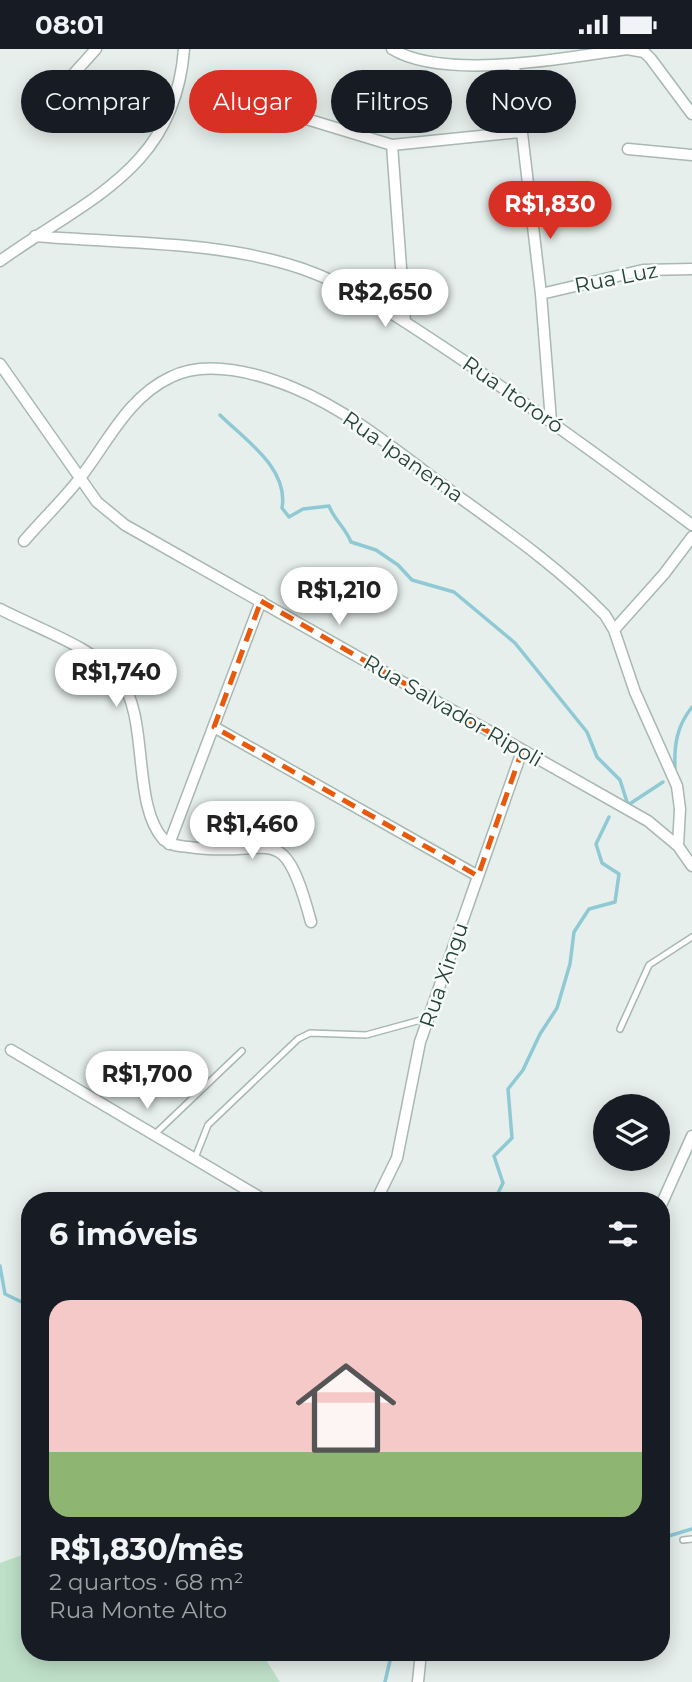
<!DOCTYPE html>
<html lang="pt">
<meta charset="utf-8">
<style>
:root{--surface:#171b24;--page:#20242c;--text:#f1f3f6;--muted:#9ea1a6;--accent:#d93025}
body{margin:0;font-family:Montserrat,sans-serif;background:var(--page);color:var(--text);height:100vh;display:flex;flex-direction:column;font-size:26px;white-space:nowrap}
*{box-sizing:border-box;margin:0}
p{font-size:23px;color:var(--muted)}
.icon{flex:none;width:38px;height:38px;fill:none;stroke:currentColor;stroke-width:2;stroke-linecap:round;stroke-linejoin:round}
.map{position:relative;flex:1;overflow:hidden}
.sheet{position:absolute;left:21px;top:1143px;width:649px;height:469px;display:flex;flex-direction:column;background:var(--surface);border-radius:28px;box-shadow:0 4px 18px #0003}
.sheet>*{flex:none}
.hud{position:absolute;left:21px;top:21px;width:651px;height:63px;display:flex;gap:14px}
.fabs{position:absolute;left:593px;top:1045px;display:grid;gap:14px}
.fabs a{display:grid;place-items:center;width:77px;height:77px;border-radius:50%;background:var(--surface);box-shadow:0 4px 18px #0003;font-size:35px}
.price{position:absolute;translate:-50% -60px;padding:0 16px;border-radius:24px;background:#fff;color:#222;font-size:23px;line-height:46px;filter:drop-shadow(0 2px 4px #0008)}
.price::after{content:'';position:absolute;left:50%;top:42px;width:21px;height:16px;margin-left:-10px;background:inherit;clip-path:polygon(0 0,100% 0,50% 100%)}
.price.current{background:var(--accent);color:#fff}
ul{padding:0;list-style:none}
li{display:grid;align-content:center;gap:14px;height:371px;padding:0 28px}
li span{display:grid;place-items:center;height:217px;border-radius:21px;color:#555}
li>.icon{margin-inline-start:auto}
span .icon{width:126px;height:126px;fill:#fffc;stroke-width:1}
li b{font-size:30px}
h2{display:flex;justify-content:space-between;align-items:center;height:84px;padding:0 28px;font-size:30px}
.tag{padding:0 24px;border-radius:32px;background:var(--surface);box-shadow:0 4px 18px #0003;font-size:24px;line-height:63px}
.tag.current{background:var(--accent);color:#fff}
.status{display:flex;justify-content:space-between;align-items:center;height:49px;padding:0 35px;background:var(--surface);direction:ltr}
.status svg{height:19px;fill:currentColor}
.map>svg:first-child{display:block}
.green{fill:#bfe0c8}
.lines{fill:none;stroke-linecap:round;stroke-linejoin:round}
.stream{stroke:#8ec9d4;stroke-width:3.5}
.service-casing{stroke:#a8b8b2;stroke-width:8}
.minor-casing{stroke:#a8b8b2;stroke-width:13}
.service{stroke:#fff;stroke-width:5}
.minor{stroke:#fff;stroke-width:10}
.marked{fill:none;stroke:#e8590c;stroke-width:5;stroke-dasharray:14 9;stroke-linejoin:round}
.labels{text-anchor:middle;stroke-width:5;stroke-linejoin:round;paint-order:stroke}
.street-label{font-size:21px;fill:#24423a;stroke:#f7fbf9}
</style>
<div class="status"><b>08:01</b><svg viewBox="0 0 49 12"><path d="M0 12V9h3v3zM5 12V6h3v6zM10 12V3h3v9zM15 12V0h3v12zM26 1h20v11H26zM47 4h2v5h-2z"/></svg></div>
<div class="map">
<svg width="692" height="1633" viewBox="0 0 692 1633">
<rect width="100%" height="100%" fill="#e6efeb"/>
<!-- green -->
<path class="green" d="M30,1503V1603H261L280,1633H0V1514Z"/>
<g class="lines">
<!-- stream -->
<path class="stream" d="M220,366C245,391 289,419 282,459L289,468L303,460L329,457C335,472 345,478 351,493L376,501L398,516L412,531L454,543L515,594L587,683L597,708L620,731L628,756L663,733
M675,719C674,695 677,677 692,658
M494,1152L503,1134L494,1107L512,1089L508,1040L523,1021L540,985L557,959L570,915L574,883L589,860L615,853L619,825L602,814L596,795L609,768
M0,1217L5,1245L30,1257
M662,1489L692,1480
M385,1633L392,1603"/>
<defs>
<path id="service" d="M620,980L649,916L692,888
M155,1085L242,1002
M195,1109L208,1076L298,990L310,984L366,986L428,969
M683,1491L692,1490"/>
<path id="minor" d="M392,0C445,32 566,9 627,0
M627,0L644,3L651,10L692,65
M514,16L541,245L551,372
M51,50L96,0
M257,55L392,96L520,83
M392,96L405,273
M628,100L692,106
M35,187C123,195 219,191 303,220C360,240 414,279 464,312C541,365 617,420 692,476
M0,212C86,150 175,121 184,0
M541,245L643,221L692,220
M0,315L97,453L125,476L648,772L678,797L692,817
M24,492C42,471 63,451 80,429C108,393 128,348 171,328C207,310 258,324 294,339C349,362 397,402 444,437C499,477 558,517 605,566L614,581L635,643L677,737L680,760L678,797
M0,560C34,578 95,599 119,629C150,667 131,756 164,791C171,797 180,797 189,798C272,811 282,764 311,873
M614,581L664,525L692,488
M214,678L478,827
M169,795L261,552
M11,1001L266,1152
M376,1152L397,1109L420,993L522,702
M662,1154L692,1087
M418,1633L421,1603"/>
</defs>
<!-- service casing -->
<use href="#service" class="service-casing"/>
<!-- minor casing -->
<use href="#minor" class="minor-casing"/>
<!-- service -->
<use href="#service" class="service"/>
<!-- minor -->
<use href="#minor" class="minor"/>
</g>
<!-- marked area -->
<path class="marked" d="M261,552L522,702L478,827L214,678Z"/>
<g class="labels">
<!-- street labels -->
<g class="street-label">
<text transform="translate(616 229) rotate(-11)" y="7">Rua Luz</text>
<text transform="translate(513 346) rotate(35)" y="7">Rua Itororó</text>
<text transform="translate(403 408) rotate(35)" y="7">Rua Ipanema</text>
<text transform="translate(453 662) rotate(30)" y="7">Rua Salvador Ripoli</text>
<text transform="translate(444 926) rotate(-71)" y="7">Rua Xingu</text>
</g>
</g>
</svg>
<div class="fabs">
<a><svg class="icon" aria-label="layers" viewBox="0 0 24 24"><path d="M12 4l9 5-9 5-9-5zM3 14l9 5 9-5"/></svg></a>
</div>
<b class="price current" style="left:550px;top:192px">R$1,830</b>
<b class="price" style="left:385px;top:280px">R$2,650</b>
<b class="price" style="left:339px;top:578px">R$1,210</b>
<b class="price" style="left:116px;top:660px">R$1,740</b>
<b class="price" style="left:252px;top:812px">R$1,460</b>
<b class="price" style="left:147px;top:1062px">R$1,700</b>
<div class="hud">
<a class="tag">Comprar</a>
<a class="tag current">Alugar</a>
<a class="tag">Filtros</a>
<a class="tag">Novo</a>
</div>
<section class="sheet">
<h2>6 imóveis<svg class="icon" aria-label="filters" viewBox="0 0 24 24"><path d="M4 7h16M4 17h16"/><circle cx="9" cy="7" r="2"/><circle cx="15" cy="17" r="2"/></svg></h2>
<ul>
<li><span style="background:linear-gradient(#f6c9c9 70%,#8fb573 0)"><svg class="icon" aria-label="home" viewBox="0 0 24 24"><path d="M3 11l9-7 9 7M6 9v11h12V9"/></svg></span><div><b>R$1,830/mês</b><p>2 quartos · 68 m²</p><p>Rua Monte Alto</p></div></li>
</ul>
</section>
</div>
